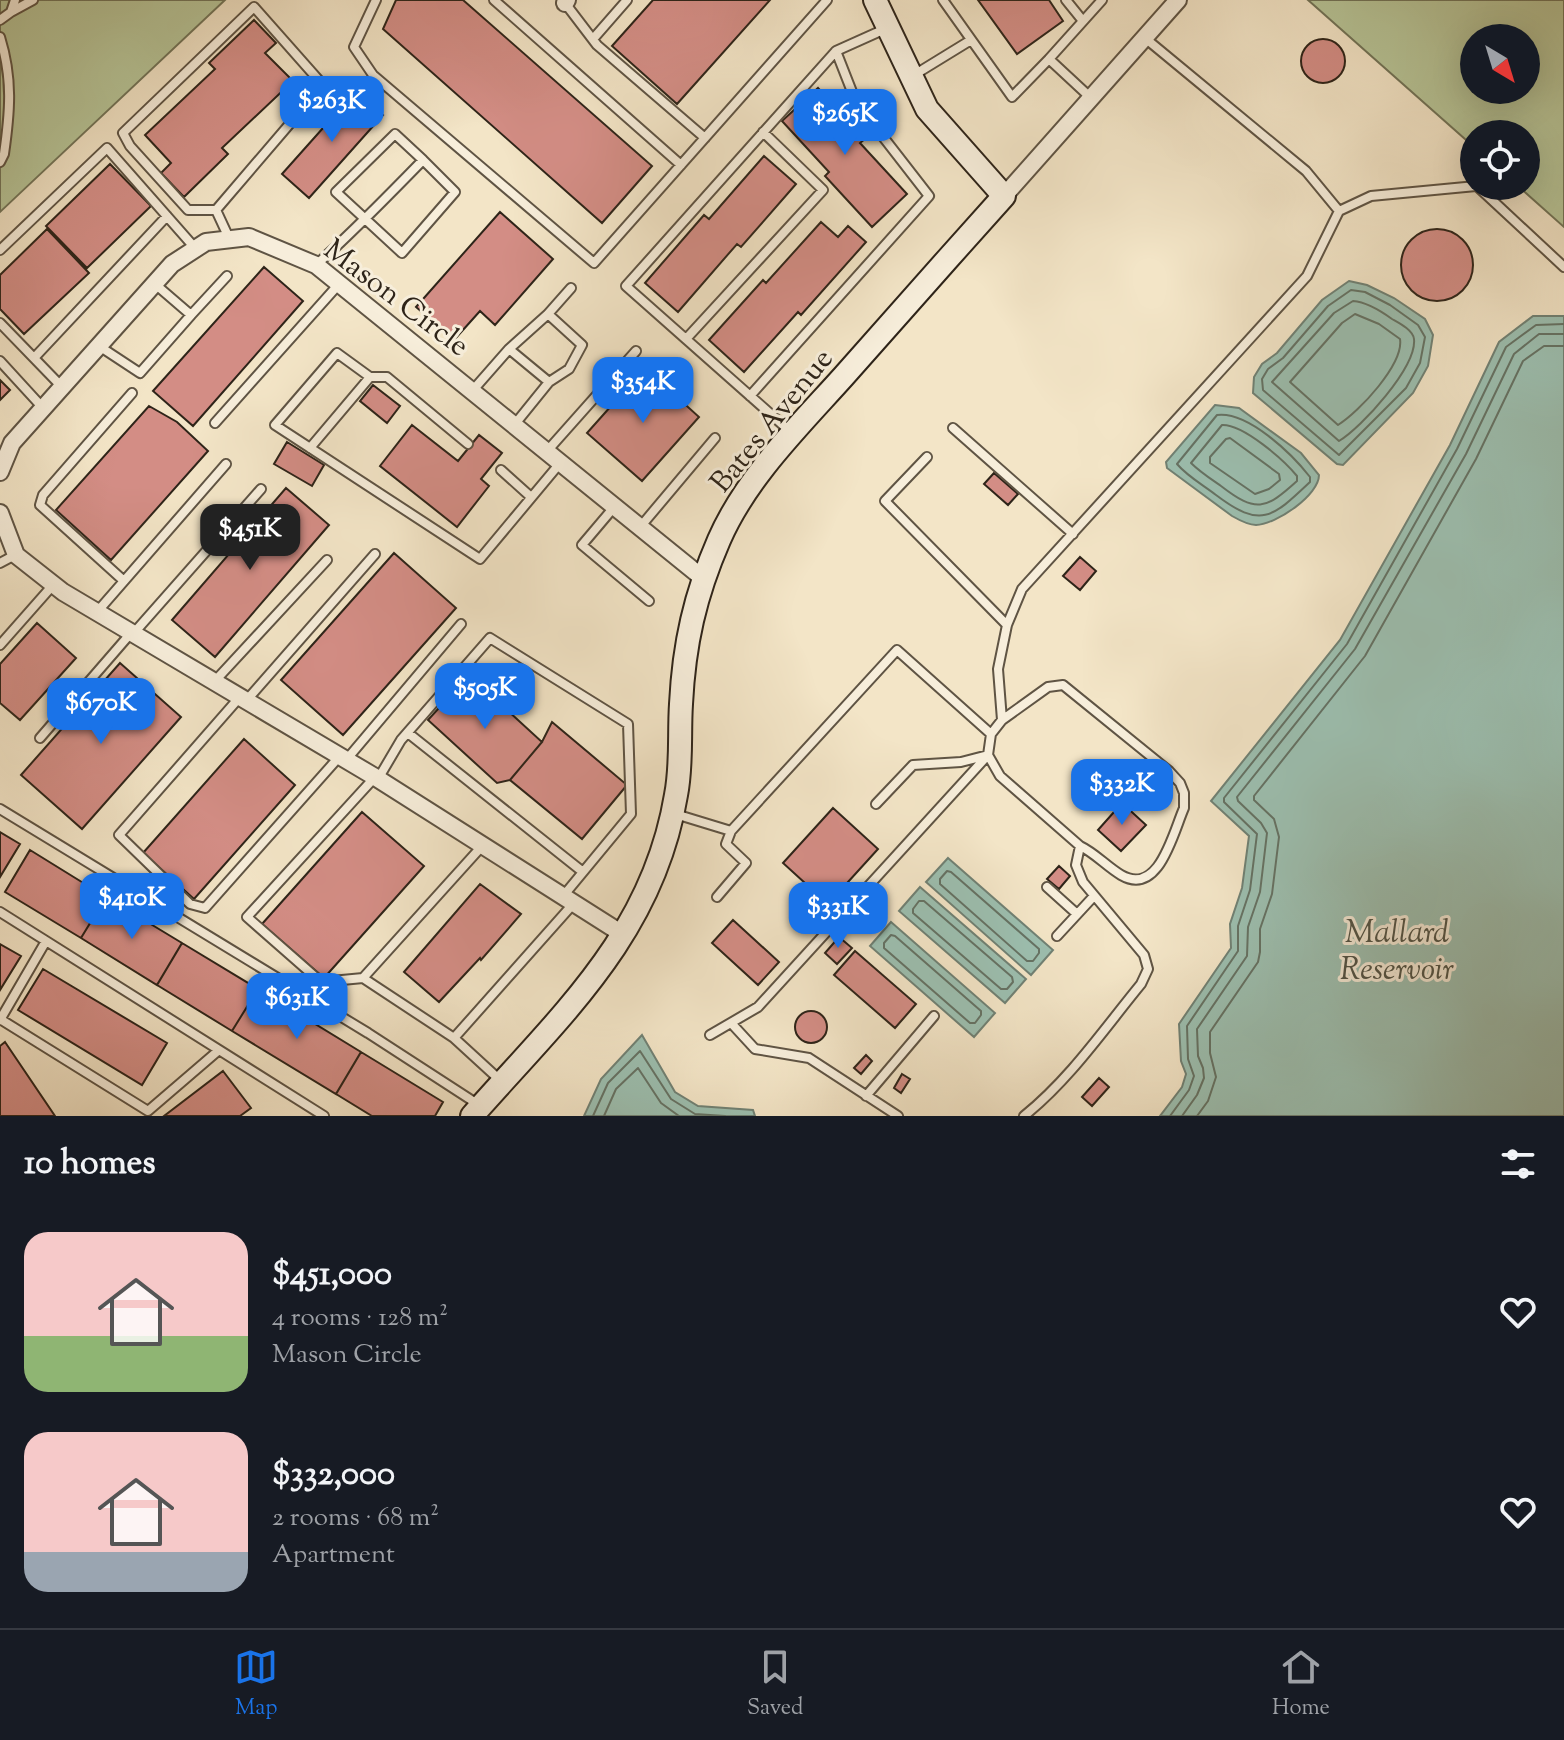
<!DOCTYPE html>
<meta charset="utf-8">
<style>
:root{--surface:#171b24;--page:#242831;--text:#f1f3f6;--muted:#9ea1a6;--line:#363941;--accent:#1a73e8}
body{margin:0;font-family:"Sorts Mill Goudy",serif;background:var(--page);color:var(--text);height:100vh;display:flex;flex-direction:column;font-size:30px;white-space:nowrap}
*{box-sizing:border-box;margin:0}
p{font-size:26px;color:var(--muted)}
.icon{flex:none;width:44px;height:44px;fill:none;stroke:currentColor;stroke-width:2;stroke-linecap:round;stroke-linejoin:round}
.map{position:relative;height:1116px;overflow:hidden}
.sheet{display:flex;flex-direction:column;background:var(--surface);flex:1}
.sheet>*{flex:none}
.needle{width:52px;rotate:142deg}
.controls{position:absolute;left:1460px;top:24px;display:grid;gap:16px}
.controls a{display:grid;place-items:center;width:80px;height:80px;border-radius:50%;background:var(--surface);box-shadow:0 8px 32px #0002;font-size:40px}
.price{position:absolute;translate:-50% -68px;padding:0 18px;border-radius:16px;background:var(--accent);color:#fff;font-size:26px;line-height:52px;filter:drop-shadow(0 2px 4px #0008)}
.price::after{content:'';position:absolute;left:50%;top:48px;width:24px;height:18px;margin-left:-12px;background:inherit;clip-path:polygon(0 0,100% 0,50% 100%)}
.price.active{background:#222;color:#fff}
ul{padding:0;list-style:none}
li{display:flex;align-items:center;gap:24px;height:200px;padding:0 24px}
li span{display:grid;place-items:center;flex:none;width:224px;height:160px;border-radius:24px;color:#555}
li>.icon{margin-inline-start:auto}
span .icon{width:96px;height:96px;fill:#fffc;stroke-width:1}
li b{font-size:34px}
h2{display:flex;justify-content:space-between;align-items:center;height:96px;padding:0 24px;font-size:34px}
.dock{display:flex;justify-content:space-around;align-items:center;height:112px;border-top:2px solid var(--line);background:var(--surface);font-size:22px;color:var(--muted)}
.dock a{display:grid;justify-items:center;gap:4px}
.dock .active{color:var(--accent)}
.map>svg:first-child{display:block}
.green{fill:#b7c598;stroke:#727458;stroke-width:2;fill-rule:evenodd}
.water{fill:#9cbfb0;stroke:#708174;stroke-width:2}
.lines{fill:none;stroke-linecap:round;stroke-linejoin:round}
.shore{stroke:#657264;stroke-width:2}
.building{fill:#d38d85;stroke:#2e2419;stroke-width:2}
.lane-casing{stroke:#5f5444;stroke-width:12}
.street-casing{stroke:#5f5444;stroke-width:20}
.secondary-casing{stroke:#2e2419;stroke-width:26}
.lane{stroke:#f7eedb;stroke-width:8}
.street{stroke:#f7eedb;stroke-width:16}
.secondary{stroke:#f7eedb;stroke-width:22}
.labels{text-anchor:middle;stroke-width:6;stroke-linejoin:round;paint-order:stroke}
.street-label{font-size:30px;fill:#2e2419;stroke:#f7eedb}
.water-label{font-size:32px;font-style:italic;fill:#4f5246;stroke:#f7eedb}
</style>
<div class="map">
<svg width="1564" height="1116" viewBox="0 0 1564 1116">
<rect width="100%" height="100%" fill="#f3e5c7"/>
<filter id="stains"><feTurbulence type="fractalNoise" baseFrequency=".0025" numOctaves="4"/><feColorMatrix values="0 0 0 0 .2 0 0 0 0 .09 0 0 0 0 .02 0 0 0 .5 -.17"/></filter>
<radialGradient id="worn" r=".72"><stop offset=".6" stop-color="#630" stop-opacity="0"/><stop offset="1" stop-color="#630" stop-opacity=".3"/></radialGradient>
<!-- green -->
<path class="green" d="M0,0H225L0,212Z
M1308,0H1564V227L1518,186H1526V134H1474V147ZM1474,38H1526V90H1474Z"/>
<!-- water -->
<path class="water" d="M1349,281L1367,285L1394,298L1425,319L1433,335L1428,366L1413,393L1343,465L1337,464L1253,393L1254,377L1262,364L1277,353L1322,300Z
M1533,316H1564V1116H1160L1182,1087L1186,1074L1181,1061L1179,1024L1231,948L1230,924L1242,888L1249,836L1211,801L1340,640L1450,445L1499,342Z
M1215,405L1239,408L1301,453L1319,475C1319,495 1277,524 1256,525C1248,525 1239,520 1232,516L1167,468L1166,462Z
M948,858L1053,950L1031,975L926,882Z
M920,887L1026,979L1005,1003L899,911Z
M891,922L995,1013L974,1037L870,946Z
M642,1035L675,1092L698,1106L753,1110L755,1116H584L601,1079Z"/>
<g class="lines">
<!-- shore -->
<path class="shore" d="M1351,290L1365,292L1390,305L1418,325L1425,337L1420,363L1406,388L1339,455L1263,390L1262,379L1268,369L1283,358L1328,306Z
M1353,301C1366,302 1381,311 1392,319C1399,323 1413,330 1414,339C1417,367 1361,428 1339,441L1272,382L1334,313Z
M1355,314L1379,324L1400,339C1404,364 1359,412 1338,425L1290,382L1342,323Z
M1217,415C1248,411 1292,454 1310,477V482C1272,518 1261,529 1216,495C1203,485 1187,476 1177,464Z
M1222,425C1243,424 1284,460 1297,476V481C1265,510 1256,513 1221,486C1211,479 1200,472 1191,463Z
M1230,438L1279,474L1280,480L1269,489L1255,494L1210,463V457L1226,439Z
M947,871L951,872L1039,949V953L1033,961H1027L940,884V879Z
M919,901H924L1012,977L1013,982L1007,989H1001L913,913V909Z
M891,935L895,936L981,1011V1015L975,1023H970L884,948V943Z
M593,1116L608,1083L640,1051L671,1099L695,1114L725,1116
M604,1116L616,1089L638,1068L661,1103L679,1116
M1170,1116L1189,1090L1194,1076L1188,1059L1187,1026L1238,951V926L1250,890L1257,834L1224,802V798L1347,644L1457,449L1506,347L1536,325L1564,324
M1182,1116L1197,1095L1204,1078L1203,1068L1198,1056L1197,1029L1247,956L1248,927L1260,892L1267,833L1261,823L1238,801L1237,797L1355,649L1466,454L1514,354L1539,334H1564
M1197,1116L1208,1101L1216,1077L1210,1053V1032L1258,962L1260,952V929L1272,894L1279,837L1274,819L1254,800V796L1365,656L1476,459L1523,361L1544,346H1564"/>
</g>
<!-- building -->
<path class="building" d="M396,0H463L652,166L602,223L383,29Z
M653,0H770L677,104L612,46Z
M978,0H1049L1063,21L1017,54Z
M254,20L276,43L265,53L293,81L222,148L228,154L184,197L161,173L171,163L145,135L215,69L209,63Z
M1301 61a22 22 0 1 1 44 0a22 22 0 1 1-44 0Z
M818,88L865,139L860,143L907,194L872,227L825,176L829,172L782,121Z
M356,91L383,115L309,198L282,174Z
M764,156L796,184L741,247L737,244L678,312L645,283L704,215L709,219Z
M110,164L151,206L87,268L46,226Z
M500,212L553,259L495,325L480,311L454,340L416,307Z
M821,222L838,237L848,226L866,242L801,315L798,312L744,372L709,340L763,280L766,283Z
M47,229L89,273L24,334L0,309V275Z
M1401 265a36 36 0 1 1 72 0a36 36 0 1 1-72 0Z
M264,267L303,301L193,426L153,391Z
M645,368L699,417L642,481L587,433Z
M0,380L10,390L0,400Z
M373,385L400,406L387,423L360,401Z
M149,406L177,422L208,451L111,560L56,510Z
M412,425L458,461L479,435L502,453L481,479L489,486L457,527L380,466Z
M287,442L324,465L312,486L274,464Z
M994,473L1018,494L1008,505L984,484Z
M286,488L329,525L215,657L172,620Z
M394,553L456,608L343,735L281,680Z
M1080,557L1096,571L1080,590L1063,576Z
M37,623L76,658L20,720L0,703V664Z
M120,663L181,717L82,829L21,775Z
M469,675L542,742L510,780L497,783L428,720Z
M552,722L627,785L582,839L510,780L542,742Z
M244,739L295,785L194,899L143,853Z
M1122,803L1146,825L1121,851L1098,830Z
M833,808L878,849L828,904L783,863Z
M362,812L424,866L324,978L262,924Z
M0,832L20,844L0,877Z
M30,850L106,897L81,938L5,892Z
M1059,866L1070,876L1059,889L1047,879Z
M480,884L521,914L481,960L480,958L439,1002L404,972Z
M106,897L182,943L157,985L81,938Z
M733,920L779,962L758,985L712,943Z
M839,937L852,948L837,964L825,953Z
M182,943L258,989L232,1031L157,985Z
M0,944L21,956L0,990Z
M855,951L916,1004L895,1028L834,975Z
M43,969L167,1043L142,1085L18,1010Z
M258,989L361,1052L336,1094L232,1031Z
M795 1027a16 16 0 1 1 32 0a16 16 0 1 1-32 0Z
M5,1042L55,1116H0V1046Z
M361,1052L443,1102L435,1116H372L336,1094Z
M866,1055L872,1061L861,1074L854,1068Z
M223,1071L251,1108L240,1116H164Z
M902,1074L910,1079L901,1093L894,1088Z
M1099,1078L1109,1087L1092,1106L1082,1097Z"/>
<g class="lines">
<defs>
<path id="lane" d="M376,0L354,47L373,75L594,263L827,0
M494,0L681,165
M943,0L1012,97L1049,59
M1066,0L1083,21
M565,3L597,45L705,138
M11,12L33,0
M0,20L11,12L15,0
M0,37C13,79 10,112 4,154L0,162
M1145,38L1306,171L1339,211
M593,39L627,0
M914,75L971,40
M1091,98L1049,59L1102,0
M1477,186L1564,267
M216,210H188L130,146L123,133L254,7L323,85L216,210L229,238
M0,250L107,148L195,248
M316,265C353,232 388,196 423,160L455,192L402,253L336,192L395,134L423,160
M155,284L191,315L227,276
M548,314L571,288
M0,323L62,387
M686,339L823,190L763,132
M99,346L140,373L191,315
M509,349L548,314L582,345L569,369L549,382
M34,358L167,216
M0,361L43,408
M370,377H387L468,444
M473,390L509,349L549,382L515,424
M750,396L929,196L856,102L836,51
M215,423L339,284
M953,428L1073,534
M792,433L626,286L836,51L885,29
M310,448L370,377L337,353L275,425L480,559L561,462
M548,450L636,351
M927,457L885,501L1007,625
M501,470L531,497
M615,506L582,545L649,601
M641,526L715,438
M0,563L15,555
M124,581L40,505L43,495L132,393
M97,612L226,464
M133,634L261,489
M0,645L53,585
M214,682L327,560
M239,698L119,835L190,904L205,908L339,757
M246,701L375,554
M1002,720L1048,687L1063,685L1169,771L1180,783L1184,793V808C1173,833 1159,897 1121,875C1106,866 1095,853 1080,846
M408,733L583,872
M991,734L1002,720L998,669L1007,625L1022,589L1307,276L1339,211L1371,196L1476,186
M40,738L131,633
M347,759L461,624
M378,779L401,740L490,638L628,724L631,814L564,895
M876,804L913,765L961,762L988,755L1000,776L1080,846L1076,865L1083,882L1144,955L1148,969L1141,984C1104,1029 1070,1079 1024,1116
M0,809L368,1033L479,1105
M672,813L731,831L897,650L991,734L988,755L758,1007L710,1035
M1047,887L1077,914
M717,897L746,863L726,844L731,831
M0,912L324,1116
M1057,936L1094,896
M363,978L321,982L247,917L375,777
M0,1019L148,1111L219,1050
M0,1020L46,941
M732,1024L755,1049L809,1058L898,1116
M454,1038L363,978L483,845
M502,1082L454,1038L574,903
M866,1096L934,1016"/>
<path id="street" d="M565,3L567,0
M1004,196L1178,0
M0,472L12,443L172,264L206,242L249,237L316,265L704,579
M0,513L16,555L63,592L375,777L624,935"/>
<path id="secondary" d="M472,1116C561,1015 653,934 676,795C682,765 679,734 681,704C684,644 695,595 719,540C746,478 798,427 843,377C896,317 950,256 1004,196L927,109L875,0"/>
</defs>
<!-- lane casing -->
<use href="#lane" class="lane-casing"/>
<!-- street casing -->
<use href="#street" class="street-casing"/>
<!-- secondary casing -->
<use href="#secondary" class="secondary-casing"/>
<!-- lane -->
<use href="#lane" class="lane"/>
<!-- street -->
<use href="#street" class="street"/>
<!-- secondary -->
<use href="#secondary" class="secondary"/>
</g>
<g class="labels">
<!-- street labels -->
<g class="street-label">
<text transform="translate(397 297) rotate(37)" y="10">Mason Circle</text>
<text transform="translate(771 420) rotate(-51)" y="10">Bates Avenue</text>
</g>
<!-- water labels -->
<g class="water-label">
<text x="1397" y="942">Mallard<tspan x="1397" dy="37">Reservoir</tspan></text>
</g>
</g>
<rect width="100%" height="100%" filter="url(#stains)"/>
<rect width="100%" height="100%" fill="url(#worn)"/>
</svg>
<div class="controls">
<a><svg class="needle" viewBox="-14 -14 28 28"><path d="M0-13l5 13h-10z" fill="#e53935"/><path d="M0 13l5-13h-10z" fill="#9ea1a6"/></svg></a>
<a><svg class="icon" aria-label="locate" viewBox="0 0 24 24"><circle cx="12" cy="12" r="6"/><path d="M12 2v4M12 18v4M2 12h4M18 12h4"/></svg></a>
</div>
<b class="price" style="left:332px;top:144px">$263K</b>
<b class="price" style="left:845px;top:157px">$265K</b>
<b class="price" style="left:643px;top:425px">$354K</b>
<b class="price active" style="left:250px;top:572px">$451K</b>
<b class="price" style="left:485px;top:731px">$505K</b>
<b class="price" style="left:101px;top:746px">$670K</b>
<b class="price" style="left:1122px;top:827px">$332K</b>
<b class="price" style="left:132px;top:941px">$410K</b>
<b class="price" style="left:838px;top:950px">$331K</b>
<b class="price" style="left:297px;top:1041px">$631K</b>
</div>
<section class="sheet">
<h2>10 homes<svg class="icon" aria-label="filters" viewBox="0 0 24 24"><path d="M4 7h16M4 17h16"/><circle cx="9" cy="7" r="2"/><circle cx="15" cy="17" r="2"/></svg></h2>
<ul>
<li><span style="background:linear-gradient(#f6c9c9 65%,#8fb573 0)"><svg class="icon" aria-label="home" viewBox="0 0 24 24"><path d="M3 11l9-7 9 7M6 9v11h12V9"/></svg></span><div><b>$451,000</b><p>4 rooms · 128 m²</p><p>Mason Circle</p></div><svg class="icon" aria-label="heart" viewBox="0 0 24 24"><path d="M12 20l-8-8c-3-5 5-10 8-4 3-6 11-1 8 4z"/></svg></li>
<li><span style="background:linear-gradient(#f6c9c9 75%,#9aa5b1 0)"><svg class="icon" aria-label="home" viewBox="0 0 24 24"><path d="M3 11l9-7 9 7M6 9v11h12V9"/></svg></span><div><b>$332,000</b><p>2 rooms · 68 m²</p><p>Apartment</p></div><svg class="icon" aria-label="heart" viewBox="0 0 24 24"><path d="M12 20l-8-8c-3-5 5-10 8-4 3-6 11-1 8 4z"/></svg></li>
</ul>
</section>
<nav class="dock">
<a class="active"><svg class="icon" aria-label="map" viewBox="0 0 24 24"><path d="M3 6l6-2 6 2 6-2v14l-6 2-6-2-6 2zM9 4v14M15 6v14"/></svg>Map</a>
<a><svg class="icon" aria-label="saved" viewBox="0 0 24 24"><path d="M7 4h10v16l-5-4-5 4z"/></svg>Saved</a>
<a><svg class="icon" aria-label="home" viewBox="0 0 24 24"><path d="M3 11l9-7 9 7M6 9v11h12V9"/></svg>Home</a>
</nav>
